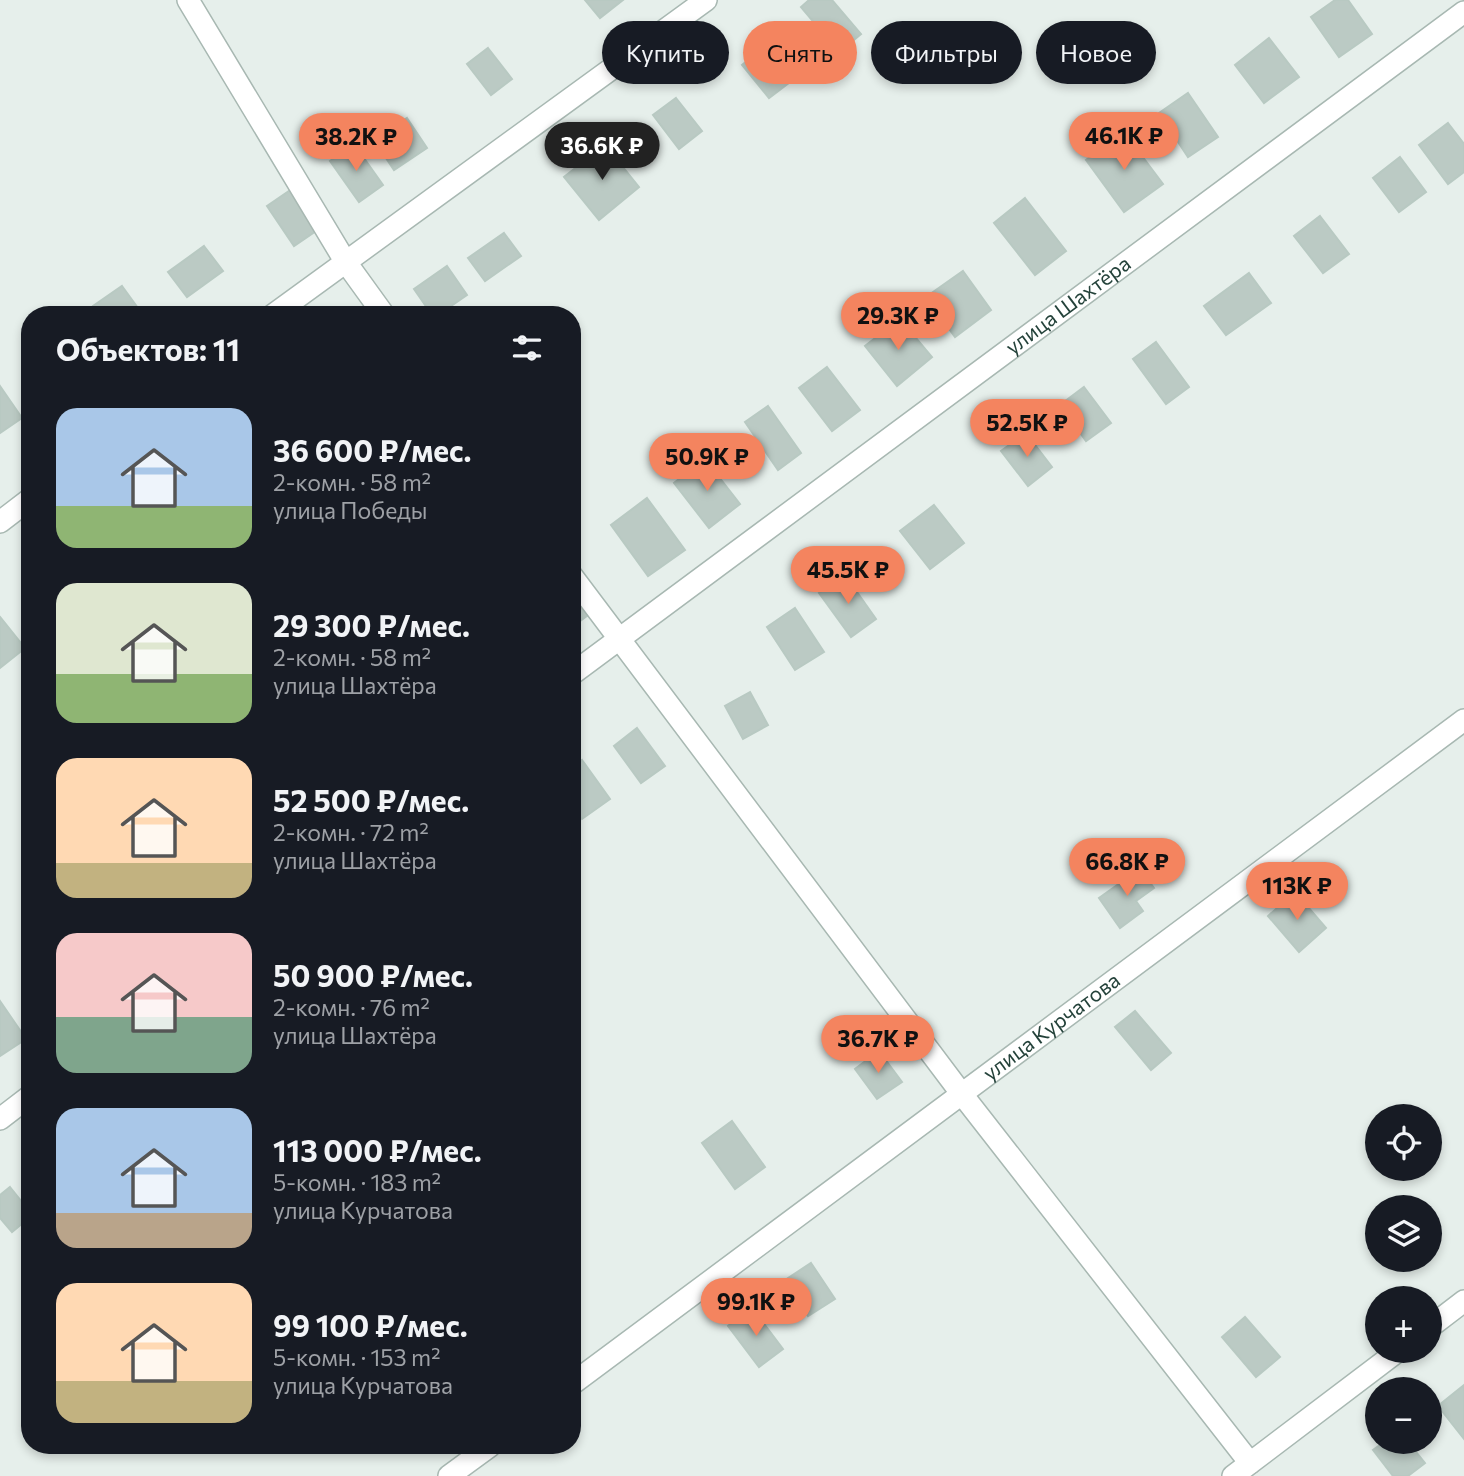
<!DOCTYPE html>
<html lang="ru">
<meta charset="utf-8">
<style>
:root{--surface:#171b24;--page:#20242c;--text:#f1f3f6;--muted:#9ea1a6;--accent:#f4845f}
body{margin:0;font-family:Commissioner,sans-serif;background:var(--page);color:var(--text);height:100vh;display:flex;flex-direction:column;font-size:26px;white-space:nowrap}
*{box-sizing:border-box;margin:0}
p{font-size:23px;color:var(--muted)}
.icon{flex:none;width:38px;height:38px;fill:none;stroke:currentColor;stroke-width:2;stroke-linecap:round;stroke-linejoin:round}
.map{position:relative;flex:1;overflow:hidden}
.side{position:absolute;left:21px;top:306px;width:560px;height:1148px;display:flex;flex-direction:column;background:var(--surface);border-radius:28px;box-shadow:0 4px 10px #0003}
.side>*{flex:none}
.hud{position:absolute;left:602px;top:21px;width:665px;height:63px;display:flex;gap:14px}
.buttons{position:absolute;left:1365px;top:1104px;display:grid;gap:14px}
.buttons a{display:grid;place-items:center;width:77px;height:77px;border-radius:50%;background:var(--surface);box-shadow:0 4px 10px #0003;font-size:35px}
.price{position:absolute;translate:-50% -60px;padding:0 16px;border-radius:24px;background:var(--accent);color:#111;font-size:23px;line-height:46px;filter:drop-shadow(0 2px 4px #0008)}
.price::after{content:'';position:absolute;left:50%;top:42px;width:21px;height:16px;margin-left:-10px;background:inherit;clip-path:polygon(0 0,100% 0,50% 100%)}
.price.on{background:#222;color:#fff}
ul{padding:0;list-style:none}
li{display:flex;align-items:center;gap:21px;height:175px;padding:0 35px}
li span{display:grid;place-items:center;flex:none;width:196px;height:140px;border-radius:21px;color:#555}
li>.icon{margin-inline-start:auto}
span .icon{width:84px;height:84px;fill:#fffc;stroke-width:1}
li b{font-size:30px}
h2{display:flex;justify-content:space-between;align-items:center;height:84px;padding:0 35px;font-size:30px}
.pill{padding:0 24px;border-radius:32px;background:var(--surface);box-shadow:0 4px 10px #0003;font-size:24px;line-height:63px}
.pill.on{background:var(--accent);color:#111}
.map>svg:first-child{display:block}
.building{fill:#bbcac4;stroke:#b8c9c2;stroke-width:2}
.lines{fill:none;stroke-linecap:round;stroke-linejoin:round}
.minor-casing{stroke:#a8b8b2;stroke-width:24}
.minor{stroke:#fff;stroke-width:21}
.labels{text-anchor:middle;stroke-width:6;stroke-linejoin:round;paint-order:stroke}
.street-label{font-size:21px;fill:#24423a;stroke:#f7fbf9}
</style>
<div class="map">
<svg width="1464" height="1476" viewBox="0 0 1464 1476">
<rect width="100%" height="100%" fill="#e6efeb"/>
<!-- building -->
<path class="building" d="M585,0H623L600,18Z
M809,0H832L861,34L839,52L801,7Z
M1335,0H1348L1372,34L1339,57L1311,17Z
M1269,38L1299,77L1264,103L1235,65Z
M771,42L798,76L769,98L742,65Z
M488,48L512,79L491,95L467,64Z
M1188,93L1218,137L1188,157L1159,113Z
M676,98L702,131L679,149L653,115Z
M407,118L427,148L394,170L374,140Z
M1448,123L1464,144V172L1448,184L1419,145Z
M1124,132L1163,184L1124,212L1086,160Z
M354,144L383,185L359,202L330,161Z
M605,145L639,187L599,220L564,177Z
M1400,157L1426,192L1399,212L1373,178Z
M292,189L319,229L294,246L267,206Z
M1025,198L1066,251L1035,275L994,223Z
M1320,216L1349,254L1323,273L1294,236Z
M504,233L521,256L485,281L468,258Z
M204,246L223,271L187,297L168,272Z
M447,266L467,295L438,315H432L414,289Z
M963,271L991,310L955,337L926,297Z
M1249,273L1271,303L1226,335L1204,306Z
M122,286L143,315H99L93,306Z
M900,319L932,357L897,386L865,346Z
M1156,342L1189,387L1166,404L1133,359Z
M827,367L860,410L832,431L799,388Z
M0,386L22,418L0,433Z
M1084,387L1111,423L1086,441L1060,405Z
M768,406L801,453L778,470L745,422Z
M1026,433L1052,467L1028,486L1001,451Z
M705,459L740,504L709,528L674,483Z
M647,498L685,550L648,576L611,525Z
M934,505L964,543L930,569L900,531Z
M845,575L876,619L851,637L819,593Z
M572,578L595,610L572,627Z
M795,608L824,652L795,670L767,627Z
M0,617L25,648L0,668Z
M750,692L768,725L743,739L725,706Z
M637,728L665,766L641,783L614,746Z
M582,760L610,799L582,819L572,806V767Z
M1140,869L1154,888L1136,901L1143,911L1120,928L1099,898Z
M1295,892L1326,928L1299,952L1268,916Z
M0,1001L26,1039L0,1056Z
M1135,1011L1171,1053L1151,1070L1115,1027Z
M879,1051L902,1082L877,1099L855,1069Z
M732,1121L765,1167L735,1189L702,1143Z
M10,1187L30,1212V1217L12,1232L0,1218V1195Z
M811,1263L835,1299L808,1316L785,1280Z
M752,1308L783,1349L759,1367L728,1326Z
M1245,1317L1280,1357L1256,1377L1222,1337Z
M1464,1385V1439L1438,1406Z
M1384,1442H1408L1425,1463L1408,1476H1393L1373,1450Z"/>
<g class="lines">
<defs>
<g id="minor">
<path d="M188,0L345,261L384,315"/>
<path d="M273,315L706,0"/>
<path d="M0,522L30,499"/>
<path d="M572,576L961,1093L1250,1463"/>
<path id="s1" d="M572,674L1464,12"/>
<path d="M0,1119L30,1096"/>
<path d="M1430,1327L1464,1301"/>
<path id="s2" d="M572,1384L1464,720"/>
<path d="M449,1476L490,1446"/>
<path d="M1233,1476L1398,1351"/>
</g>
</defs>
<!-- minor casing -->
<use href="#minor" class="minor-casing"/>
<!-- minor -->
<use href="#minor" class="minor"/>
</g>
<g class="labels">
<!-- street labels -->
<g class="street-label">
<text dy="7" stroke="none"><textPath href="#s1" startOffset="618">улица Шахтёра</textPath></text>
<text dy="7" stroke="none"><textPath href="#s2" startOffset="598">улица Курчатова</textPath></text>
</g>
</g>
</svg>
<div class="buttons">
<a><svg class="icon" aria-label="locate" viewBox="0 0 24 24"><circle cx="12" cy="12" r="6"/><path d="M12 2v4M12 18v4M2 12h4M18 12h4"/></svg></a>
<a><svg class="icon" aria-label="layers" viewBox="0 0 24 24"><path d="M12 4l9 5-9 5-9-5zM3 14l9 5 9-5"/></svg></a>
<a>+</a>
<a>−</a>
</div>
<b class="price" style="left:1124px;top:172px">46.1K ₽</b>
<b class="price" style="left:356px;top:173px">38.2K ₽</b>
<b class="price on" style="left:602px;top:182px">36.6K ₽</b>
<b class="price" style="left:898px;top:352px">29.3K ₽</b>
<b class="price" style="left:1027px;top:459px">52.5K ₽</b>
<b class="price" style="left:707px;top:493px">50.9K ₽</b>
<b class="price" style="left:848px;top:606px">45.5K ₽</b>
<b class="price" style="left:1127px;top:898px">66.8K ₽</b>
<b class="price" style="left:1297px;top:922px">113K ₽</b>
<b class="price" style="left:878px;top:1075px">36.7K ₽</b>
<b class="price" style="left:756px;top:1338px">99.1K ₽</b>
<div class="hud">
<a class="pill">Купить</a>
<a class="pill on">Снять</a>
<a class="pill">Фильтры</a>
<a class="pill">Новое</a>
</div>
<section class="side">
<h2>Объектов: 11<svg class="icon" aria-label="filters" viewBox="0 0 24 24"><path d="M4 7h16M4 17h16"/><circle cx="9" cy="7" r="2"/><circle cx="15" cy="17" r="2"/></svg></h2>
<ul>
<li><span style="background:linear-gradient(#a9c7e8 70%,#8fb573 0)"><svg class="icon" aria-label="home" viewBox="0 0 24 24"><path d="M3 11l9-7 9 7M6 9v11h12V9"/></svg></span><div><b>36 600 ₽/мес.</b><p>2-комн. · 58 m²</p><p>улица Победы</p></div></li>
<li><span style="background:linear-gradient(#dfe7d0 65%,#8fb573 0)"><svg class="icon" aria-label="home" viewBox="0 0 24 24"><path d="M3 11l9-7 9 7M6 9v11h12V9"/></svg></span><div><b>29 300 ₽/мес.</b><p>2-комн. · 58 m²</p><p>улица Шахтёра</p></div></li>
<li><span style="background:linear-gradient(#ffd9b3 75%,#c2b280 0)"><svg class="icon" aria-label="home" viewBox="0 0 24 24"><path d="M3 11l9-7 9 7M6 9v11h12V9"/></svg></span><div><b>52 500 ₽/мес.</b><p>2-комн. · 72 m²</p><p>улица Шахтёра</p></div></li>
<li><span style="background:linear-gradient(#f6c9c9 60%,#7fa58c 0)"><svg class="icon" aria-label="home" viewBox="0 0 24 24"><path d="M3 11l9-7 9 7M6 9v11h12V9"/></svg></span><div><b>50 900 ₽/мес.</b><p>2-комн. · 76 m²</p><p>улица Шахтёра</p></div></li>
<li><span style="background:linear-gradient(#a9c7e8 75%,#b9a48a 0)"><svg class="icon" aria-label="home" viewBox="0 0 24 24"><path d="M3 11l9-7 9 7M6 9v11h12V9"/></svg></span><div><b>113 000 ₽/мес.</b><p>5-комн. · 183 m²</p><p>улица Курчатова</p></div></li>
<li><span style="background:linear-gradient(#ffd9b3 70%,#c2b280 0)"><svg class="icon" aria-label="home" viewBox="0 0 24 24"><path d="M3 11l9-7 9 7M6 9v11h12V9"/></svg></span><div><b>99 100 ₽/мес.</b><p>5-комн. · 153 m²</p><p>улица Курчатова</p></div></li>
</ul>
</section>
</div>
